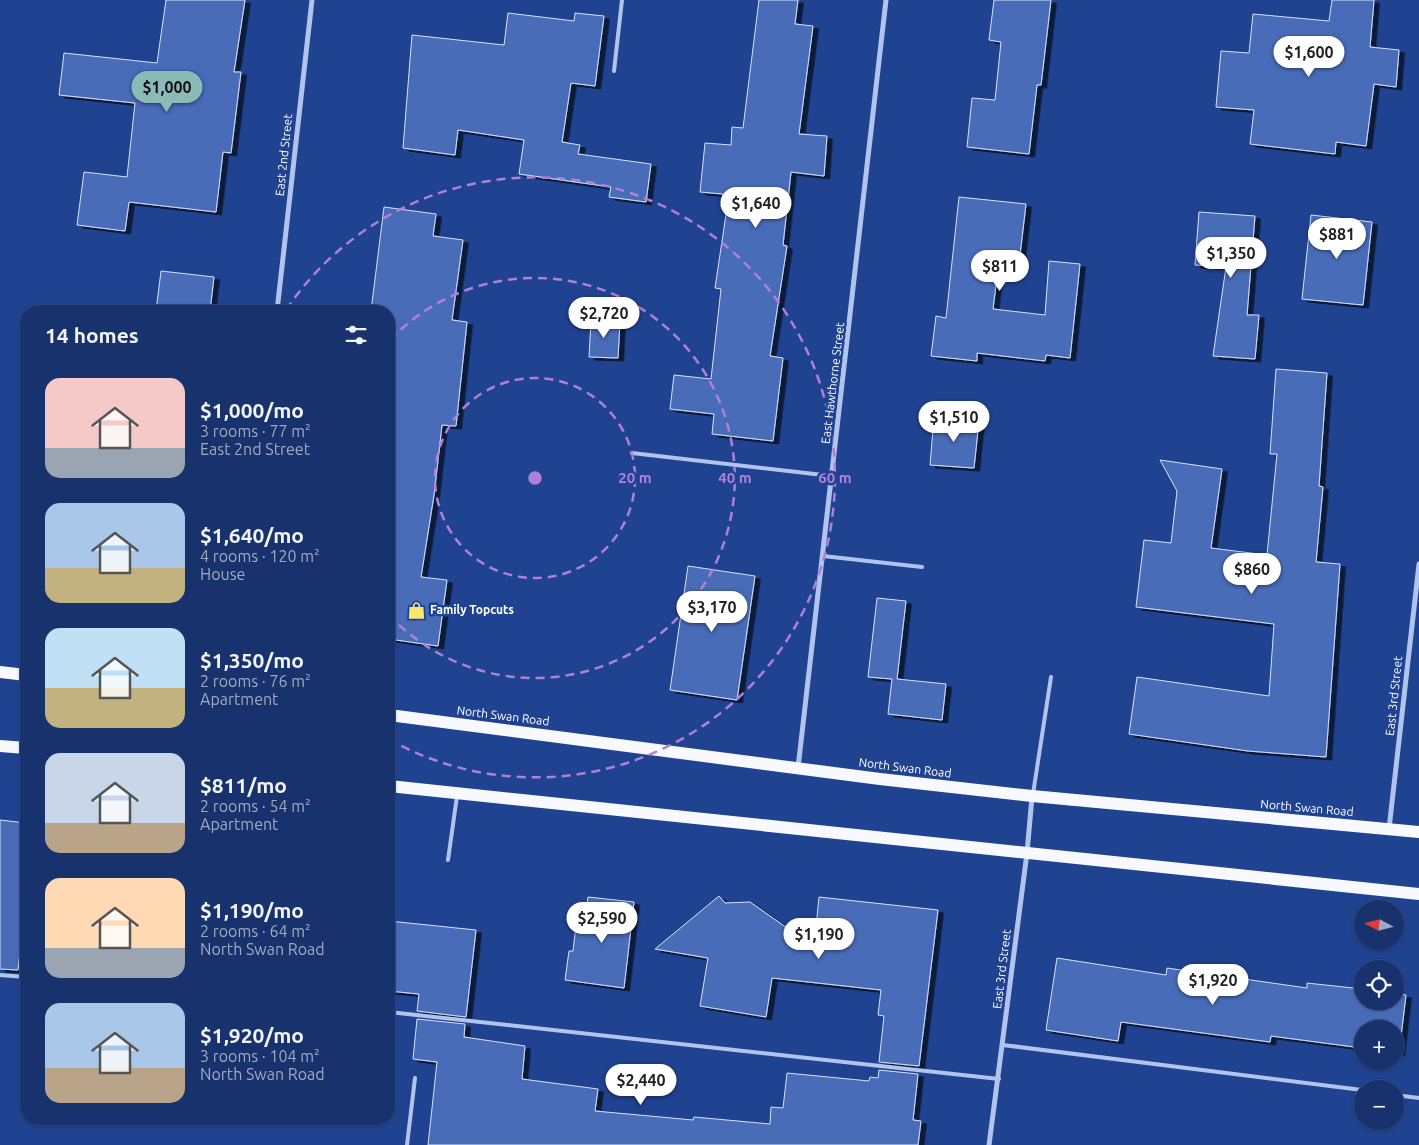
<!DOCTYPE html>
<meta charset="utf-8">
<style>
:root{--surface:#18326d;--page:#213a72;--text:#f1f3f6;--muted:#9faac2;--line:#364d80;--accent:#8bbbb9}
body{margin:0;font-family:Ubuntu,sans-serif;background:var(--page);color:var(--text);height:100vh;display:flex;flex-direction:column;font-size:19px;white-space:nowrap}
*{box-sizing:border-box;margin:0}
p{font-size:16px;color:var(--muted)}
.icon{flex:none;width:28px;height:28px;fill:none;stroke:currentColor;stroke-width:2;stroke-linecap:round;stroke-linejoin:round}
.map{position:relative;flex:1;overflow:hidden}
.details{position:absolute;left:20px;top:305px;width:375px;height:820px;display:flex;flex-direction:column;background:var(--surface);border-radius:20px;box-shadow:0 1px 4px #0004,0 0 0 1px var(--line)}
.details>*{flex:none}
.needle{width:32px;rotate:277deg}
.tools{position:absolute;left:1354px;top:900px;display:grid;gap:10px}
.tools a{display:grid;place-items:center;width:50px;height:50px;border-radius:50%;background:var(--surface);box-shadow:0 1px 4px #0004,0 0 0 1px var(--line);font-size:25px}
.price{position:absolute;translate:-50% -42px;padding:0 11px;border-radius:18px;background:#fff;color:#222;font-size:16px;line-height:32px;filter:drop-shadow(0 1px 2px #0008)}
.price::after{content:'';position:absolute;left:50%;top:30px;width:15px;height:11px;margin-left:-8px;background:inherit;clip-path:polygon(0 0,100% 0,50% 100%)}
.price.selected{background:var(--accent);color:#111}
ul{padding:0;list-style:none}
li{display:flex;align-items:center;gap:15px;height:125px;padding:0 25px}
li span{display:grid;place-items:center;flex:none;width:140px;height:100px;border-radius:15px;color:#555}
li>.icon{margin-inline-start:auto}
span .icon{width:60px;height:60px;fill:#fffc;stroke-width:1}
li b{font-size:21px}
h2{display:flex;justify-content:space-between;align-items:center;height:60px;padding:0 25px;font-size:21px}
.map>svg:first-child{display:block}
.building{fill:#486cb9;stroke:#d6e2fa;filter:url(#shadow)}
.lines{fill:none;stroke-linecap:round;stroke-linejoin:round}
.service{stroke:#b1c4ed;stroke-width:4}
.minor{stroke:#b1c4ed;stroke-width:5}
.primary{stroke:#f7f9ff;stroke-width:12}
.ring{fill:none;stroke:#b080d9;stroke-width:2.5;stroke-dasharray:9 6}
.labels{text-anchor:middle;stroke-width:5;stroke-linejoin:round;paint-order:stroke}
.street-label{font-size:12px;fill:#fff;stroke:#204391}
.poi-label{font-size:12px;font-weight:bold;fill:#fff;stroke:#204391;text-anchor:start}
.centre{fill:#b080d9;stroke:#204391;stroke-width:2.5}
.ring-label{font-size:15px;text-anchor:middle;font-weight:bold;fill:#b080d9;stroke:#204391;stroke-width:5;stroke-linejoin:round;paint-order:stroke}
</style>
<div class="map">
<svg width="1419" height="1145" viewBox="0 0 1419 1145">
<defs>
<filter id="shadow"><feDropShadow dx="5.5" dy="3" stdDeviation="0" flood-color="#0009"/></filter>
</defs>
<rect width="100%" height="100%" fill="#204391"/>
<!-- building -->
<path class="building" d="M166,0H245L234,72H241L231,153L223,152L216,212L129,202L125,231L77,225L84,172L127,177L135,103L59,95L64,53L157,63Z
M759,0H798L795,24L813,26L799,134L827,136L824,176L791,172L783,245L787,246L770,356L783,358L773,441L712,434L714,414L670,409L674,375L711,379L721,289L715,288L727,208L721,207L723,194L700,192L705,143L731,145L732,127L743,128Z
M994,0H1051L1041,85H1037L1029,154L967,147L972,98L995,100L1001,42L989,40Z
M1332,0H1374L1370,47L1399,50L1396,87L1374,84L1366,146L1336,142L1335,154L1250,144L1254,110L1216,107L1221,51L1249,53L1253,14L1329,21Z
M508,13L574,21L575,13L604,16L595,86L571,83L562,142L580,145L578,154L651,164L646,202L609,197L611,187L519,174L524,140L458,130L455,155L403,148L412,35L504,45Z
M959,197L1026,204L1020,255L1000,253L993,309L1045,315L1049,261L1080,264L1070,358L1046,355L1045,361L977,353V361L931,356L936,316L946,318Z
M384,207L436,214L433,236L463,240L452,320L467,322L456,426L442,425L434,495L421,577L447,580L438,646L389,639V311H371Z
M1199,212L1255,216L1247,315H1259L1255,359L1213,356L1226,267L1195,265Z
M1311,215L1372,222L1363,305L1302,299Z
M161,271L214,277L210,311H156Z
M591,320L620,321L618,358L589,357Z
M1276,369L1327,373L1319,486L1323,487L1316,562L1340,564L1326,757L1248,751L1129,734L1137,677L1269,696L1274,624L1136,607L1144,540L1171,543L1177,491L1160,460L1222,469L1211,548L1267,555L1277,454H1270Z
M934,417L979,421L974,468L930,465Z
M688,566L755,576L737,700L670,690Z
M877,598L906,601L897,679L946,684L942,720L888,714L892,679L868,677Z
M0,820L26,823V898L18,970L0,969Z
M719,896L725,903L750,902L814,947L819,897L938,910L919,1066L879,1062L884,1016L878,1015L881,990L772,978L766,1017L700,1006L708,958L655,949Z
M588,897L634,902L624,988L565,980L569,951H573L576,925L584,926Z
M389,921L476,930L466,1017L417,1011L419,994L389,991Z
M1057,958L1166,975L1167,968L1307,988V983L1362,989V1001H1395V993L1406,995L1399,1053L1395,1052V1029H1362V1048L1271,1036L1270,1042L1121,1022L1118,1041L1046,1030Z
M417,1019L465,1024L464,1037L525,1046L522,1079L598,1089L595,1111L693,1120L694,1117L770,1124L771,1107L783,1108L787,1073L869,1081L870,1077L878,1078L879,1070L918,1074L913,1120L921,1121L918,1145H428L437,1062L413,1059Z"/>
<g class="lines">
<!-- service -->
<path class="service" d="M614,71L622,0
M632,453L832,476
M823,556L922,567
M1033,794L1051,677
M448,860L457,796
M0,975L26,977
M389,1012L999,1079
M1003,1045L1362,1090
M1395,1095L1419,1098
M407,1145L415,1078"/>
<!-- minor -->
<path class="minor" d="M277,311L312,0
M798,768L886,0
M1389,829L1419,564
M989,1145L1027,853L1032,797"/>
<!-- primary -->
<path class="primary" d="M0,672L26,675
M389,715L880,779L1032,796L1419,832
M0,746L26,748
M389,786L1419,894"/>
</g>
<!-- distance rings -->
<g class="ring">
<circle cx="535" cy="478" r="100"/>
<path d="M390 340A200 200 0 1 1 390 616"/>
<path d="M286 310A300 300 0 1 1 390 740"/>
</g>
<!-- icons -->
<defs>
<symbol id="shop-bare" viewBox="-9 -9 18 18"><path d="M-5-2.5h2.3a2.7 3.5 0 0 1 5.4 0H5L5.5 6h-11ZM-1.5-2.5h3a1.5 2.3 0 0 0-3 0Z" fill="#fbe571" stroke="#204391" stroke-width="2.5" paint-order="stroke"/></symbol>
</defs>
<g fill-rule="evenodd">
<use href="#shop-bare" x="404" y="598" width="25" height="25"/>
</g>
<g class="labels">
<!-- street labels -->
<g class="street-label">
<text transform="translate(284 155) rotate(-84)" y="4">East 2nd Street</text>
<text transform="translate(833 383) rotate(-83)" y="4">East Hawthorne Street</text>
<text transform="translate(1394 696) rotate(-84)" y="4">East 3rd Street</text>
<text transform="translate(503 716) rotate(7)" y="4">North Swan Road</text>
<text transform="translate(905 768) rotate(7)" y="4">North Swan Road</text>
<text transform="translate(1307 808) rotate(5)" y="4">North Swan Road</text>
<text transform="translate(1002 969) rotate(-83)" y="4">East 3rd Street</text>
</g>
<!-- poi labels -->
<g class="poi-label">
<text x="430" y="614">Family Topcuts</text>
</g>
</g>
<circle cx="535" cy="478" r="8" class="centre"/>
<g class="ring-label">
<text x="635" y="483">20 m</text>
<text x="735" y="483">40 m</text>
<text x="835" y="483">60 m</text>
</g>
</svg>
<div class="tools">
<a><svg class="needle" viewBox="-14 -14 28 28"><path d="M0-13l5 13h-10z" fill="#e53935"/><path d="M0 13l5-13h-10z" fill="#9faac2"/></svg></a>
<a><svg class="icon" aria-label="locate" viewBox="0 0 24 24"><circle cx="12" cy="12" r="6"/><path d="M12 2v4M12 18v4M2 12h4M18 12h4"/></svg></a>
<a>+</a>
<a>−</a>
</div>
<b class="price" style="left:1309px;top:78px">$1,600</b>
<b class="price selected" style="left:167px;top:113px">$1,000</b>
<b class="price" style="left:756px;top:229px">$1,640</b>
<b class="price" style="left:1337px;top:260px">$881</b>
<b class="price" style="left:1231px;top:279px">$1,350</b>
<b class="price" style="left:1000px;top:292px">$811</b>
<b class="price" style="left:604px;top:339px">$2,720</b>
<b class="price" style="left:954px;top:443px">$1,510</b>
<b class="price" style="left:1252px;top:595px">$860</b>
<b class="price" style="left:712px;top:633px">$3,170</b>
<b class="price" style="left:602px;top:944px">$2,590</b>
<b class="price" style="left:819px;top:960px">$1,190</b>
<b class="price" style="left:1213px;top:1006px">$1,920</b>
<b class="price" style="left:641px;top:1106px">$2,440</b>
<section class="details">
<h2>14 homes<svg class="icon" aria-label="filters" viewBox="0 0 24 24"><path d="M4 7h16M4 17h16"/><circle cx="9" cy="7" r="2"/><circle cx="15" cy="17" r="2"/></svg></h2>
<ul>
<li><span style="background:linear-gradient(#f6c9c9 70%,#9aa5b1 0)"><svg class="icon" aria-label="home" viewBox="0 0 24 24"><path d="M3 11l9-7 9 7M6 9v11h12V9"/></svg></span><div><b>$1,000/mo</b><p>3 rooms · 77 m²</p><p>East 2nd Street</p></div></li>
<li><span style="background:linear-gradient(#a9c7e8 65%,#c2b280 0)"><svg class="icon" aria-label="home" viewBox="0 0 24 24"><path d="M3 11l9-7 9 7M6 9v11h12V9"/></svg></span><div><b>$1,640/mo</b><p>4 rooms · 120 m²</p><p>House</p></div></li>
<li><span style="background:linear-gradient(#bfe0f5 60%,#c2b280 0)"><svg class="icon" aria-label="home" viewBox="0 0 24 24"><path d="M3 11l9-7 9 7M6 9v11h12V9"/></svg></span><div><b>$1,350/mo</b><p>2 rooms · 76 m²</p><p>Apartment</p></div></li>
<li><span style="background:linear-gradient(#c9d6e8 70%,#b9a48a 0)"><svg class="icon" aria-label="home" viewBox="0 0 24 24"><path d="M3 11l9-7 9 7M6 9v11h12V9"/></svg></span><div><b>$811/mo</b><p>2 rooms · 54 m²</p><p>Apartment</p></div></li>
<li><span style="background:linear-gradient(#ffd9b3 70%,#9aa5b1 0)"><svg class="icon" aria-label="home" viewBox="0 0 24 24"><path d="M3 11l9-7 9 7M6 9v11h12V9"/></svg></span><div><b>$1,190/mo</b><p>2 rooms · 64 m²</p><p>North Swan Road</p></div></li>
<li><span style="background:linear-gradient(#a9c7e8 65%,#b9a48a 0)"><svg class="icon" aria-label="home" viewBox="0 0 24 24"><path d="M3 11l9-7 9 7M6 9v11h12V9"/></svg></span><div><b>$1,920/mo</b><p>3 rooms · 104 m²</p><p>North Swan Road</p></div></li>
</ul>
</section>
</div>
